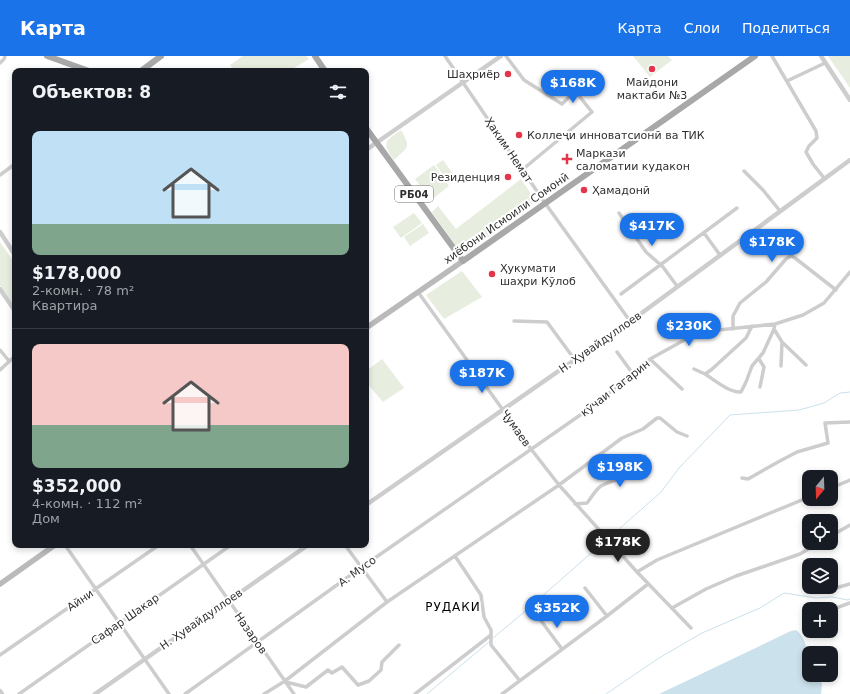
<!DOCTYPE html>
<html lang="ru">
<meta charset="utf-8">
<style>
:root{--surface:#171b24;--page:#242831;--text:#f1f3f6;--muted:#9ea1a6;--line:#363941;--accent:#1a73e8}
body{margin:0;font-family:"DejaVu Sans",sans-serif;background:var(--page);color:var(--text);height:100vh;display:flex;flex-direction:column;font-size:15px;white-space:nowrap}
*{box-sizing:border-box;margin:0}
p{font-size:13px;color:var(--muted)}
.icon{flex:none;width:22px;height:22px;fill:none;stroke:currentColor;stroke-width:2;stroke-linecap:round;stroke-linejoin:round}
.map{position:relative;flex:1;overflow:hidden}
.details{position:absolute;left:12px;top:12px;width:357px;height:480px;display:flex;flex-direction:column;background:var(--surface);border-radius:8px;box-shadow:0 2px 6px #0003}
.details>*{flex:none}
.needle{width:26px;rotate:199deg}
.tools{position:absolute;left:802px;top:414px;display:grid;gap:8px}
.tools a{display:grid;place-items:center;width:36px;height:36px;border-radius:8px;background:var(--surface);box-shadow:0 2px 6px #0003;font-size:20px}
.price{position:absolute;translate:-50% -34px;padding:0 9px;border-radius:14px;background:var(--accent);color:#fff;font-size:13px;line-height:26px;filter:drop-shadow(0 1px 2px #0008)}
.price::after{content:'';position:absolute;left:50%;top:24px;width:12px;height:9px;margin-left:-6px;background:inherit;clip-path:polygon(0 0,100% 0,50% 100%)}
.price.on{background:#222;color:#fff}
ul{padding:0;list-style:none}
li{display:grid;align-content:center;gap:8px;height:212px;padding:0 20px}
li+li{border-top:1px solid var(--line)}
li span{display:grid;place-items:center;height:124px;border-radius:8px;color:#555}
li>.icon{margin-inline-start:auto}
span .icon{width:72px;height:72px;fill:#fffc;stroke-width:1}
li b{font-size:17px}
h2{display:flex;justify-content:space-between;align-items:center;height:48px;padding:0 20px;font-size:17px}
header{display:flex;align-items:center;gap:24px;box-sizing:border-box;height:56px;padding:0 20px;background:var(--accent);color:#fff}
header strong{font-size:19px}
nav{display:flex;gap:22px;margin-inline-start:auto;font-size:14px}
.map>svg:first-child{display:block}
.green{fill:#e7eddf}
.water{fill:#cbe1ec}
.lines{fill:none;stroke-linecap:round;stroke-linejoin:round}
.stream{stroke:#cbe1ec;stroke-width:1}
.minor{stroke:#cdcdcd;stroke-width:3.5}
.tertiary{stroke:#cdcdcd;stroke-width:4.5}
.secondary{stroke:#bababa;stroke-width:5.5}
.primary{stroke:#a8a8a8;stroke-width:6}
.poi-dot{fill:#e3364b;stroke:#fff;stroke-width:1.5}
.labels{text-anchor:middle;stroke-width:4;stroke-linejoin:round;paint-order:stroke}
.shield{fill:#fff;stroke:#6e6e6e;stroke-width:1}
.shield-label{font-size:10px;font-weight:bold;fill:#303030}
.poi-label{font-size:11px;fill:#303030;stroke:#fff;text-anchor:start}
.street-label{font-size:11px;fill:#303030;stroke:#fff}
.neighbourhood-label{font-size:12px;letter-spacing:1px;fill:#000;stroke:#fff}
</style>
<header>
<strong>Карта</strong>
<nav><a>Карта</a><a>Слои</a><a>Поделиться</a></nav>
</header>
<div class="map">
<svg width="850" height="638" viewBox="0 0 850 638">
<rect width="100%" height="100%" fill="#fff"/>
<!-- green -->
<path class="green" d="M243,0H306L309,3L289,15H234L230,9Z
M633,0H668L672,4L650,21Z
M828,0H850V32Z
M401,74C412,93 407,91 394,104C381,87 385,85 401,74Z
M443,104L456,122L449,127L436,109Z
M434,109L449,130L431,144L415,123Z
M521,123L536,145L463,200L432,156L438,150L456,173Z
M414,157L422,167L401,182L393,171Z
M423,168L429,177L410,190L404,181Z
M0,186L15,208V251L0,229Z
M462,215L482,241L444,263L426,239Z
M382,303L404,332L383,346L366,326V315Z"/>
<!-- water -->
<path class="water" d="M796,574C809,584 809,605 809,619H818L822,628L821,638H659L791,575Z"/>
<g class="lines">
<!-- stream -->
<path class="stream" d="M609,482L661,436L679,412L730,359L799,354L824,347L840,337L850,336
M493,582L523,557L606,484
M427,638L489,586
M606,638L659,602L702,577L760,552L784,537L816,542L832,541L848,544L850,543"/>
<!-- minor -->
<path class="minor" d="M445,0L545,147L630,265
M506,0L524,24L562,48L575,35L592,56L522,114
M772,0L816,75L817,82L809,90L806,96L813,108L824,122
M0,7L4,3L5,0
M787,25L825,7
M744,115L763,134L780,155
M0,119L15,108
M619,157L646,196L663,211L677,230
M704,177L720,199
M418,236L531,393L559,429L637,516L691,572
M621,238L737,152
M514,265L547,266L575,304
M733,273V260L740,247L766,226L786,203L791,200L795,202L836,234
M774,273L782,286L806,309
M0,294L9,305
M617,296L633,318
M650,303L682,333
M759,303L764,311L760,331
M781,310L782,286
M694,313L705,318L711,314L746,282L752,270
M0,314L15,300
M705,318C714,324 730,337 741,336L746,326L752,310L763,297L774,273L775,268
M742,422L748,423L778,406L797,396L828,387L825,367L850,366
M831,432L850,424
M575,448L587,447C592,441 595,434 601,430C615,422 632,421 646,414L642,407L645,400
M831,480L850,469
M65,489L169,638
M190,489L294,638
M345,489L387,546
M455,500L481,539L484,561L491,574V589L520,625
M637,516L657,504L809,441
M585,532L607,560
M822,534L832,533L850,528
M672,552L706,533L736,520L800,498L818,487
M823,553L836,552L850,547
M539,562L562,593
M0,599L159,489
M286,626L306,631L328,614L332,617L342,611L358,629L369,625L381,614L382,606L399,589
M19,638L231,489
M185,638L362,511L596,348L650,303L699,276L775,268L803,259L824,247L850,216
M264,638L285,625L387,546L559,429L622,382L643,373L657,362H660L677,376L687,380
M415,638L491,579
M502,638L607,560L648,528"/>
<!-- tertiary -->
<path class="tertiary" d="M821,0L850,44
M366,94L501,0
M0,176L15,199
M0,233L15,255
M366,449L639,259L850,104
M0,635L2,638
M95,638L308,489"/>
<!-- secondary -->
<path class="secondary" d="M366,272L463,205
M0,528L55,489"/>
<!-- primary -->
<path class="primary" d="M47,0L89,15
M315,0L325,15
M141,15L161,0
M366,72L463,205L755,0"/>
</g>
<!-- markers -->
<g class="poi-dot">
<circle cx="652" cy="13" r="4"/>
<circle cx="508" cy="18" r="4"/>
<circle cx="519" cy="79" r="4"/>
<path d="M565 97h4v4h4v4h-4v4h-4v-4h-4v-4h4z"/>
<circle cx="508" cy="121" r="4"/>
<circle cx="584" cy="134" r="4"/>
<circle cx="492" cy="218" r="4"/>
</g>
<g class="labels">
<!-- shield labels -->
<rect class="shield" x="395" y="130" width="38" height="16" rx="3"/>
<g class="shield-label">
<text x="414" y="142">РБ04</text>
</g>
<!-- poi labels -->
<g class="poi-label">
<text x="500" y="22" text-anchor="end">Шаҳриёр</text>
<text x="652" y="30" text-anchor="middle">Майдони<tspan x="652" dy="13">мактаби №3</tspan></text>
<text x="527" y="83">Коллеҷи инноватсионӣ ва ТИК</text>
<text x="576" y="101">Маркази<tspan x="576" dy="13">саломатии кудакон</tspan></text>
<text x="500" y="125" text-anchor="end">Резиденция</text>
<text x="592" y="138">Ҳамадонӣ</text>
<text x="500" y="216">Ҳукумати<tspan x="500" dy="13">шаҳри Кӯлоб</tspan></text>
</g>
<!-- street labels -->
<g class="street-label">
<text transform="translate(509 94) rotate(56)" y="4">Ҳаким Немат</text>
<text transform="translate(506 162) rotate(-35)" y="4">хиёбони Исмоили Сомонӣ</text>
<text transform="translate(600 286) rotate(-35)" y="4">Н. Ҳувайдуллоев</text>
<text transform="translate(615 332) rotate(-38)" y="4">кӯчаи Гагарин</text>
<text transform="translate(516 372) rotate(55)" y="4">Ҷумаев</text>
<text transform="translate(357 515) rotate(-36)" y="4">А. Мусо</text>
<text transform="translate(80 544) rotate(-34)" y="4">Айни</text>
<text transform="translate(125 563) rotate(-35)" y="4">Сафар Шакар</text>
<text transform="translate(201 563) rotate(-35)" y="4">Н. Ҳувайдуллоев</text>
<text transform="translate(251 577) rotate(55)" y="4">Назаров</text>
</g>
<!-- neighbourhood labels -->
<g class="neighbourhood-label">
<text x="453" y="555">РУДАКИ</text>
</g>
</g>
</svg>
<div class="tools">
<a><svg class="needle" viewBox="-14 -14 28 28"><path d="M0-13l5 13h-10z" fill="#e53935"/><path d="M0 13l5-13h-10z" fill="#9ea1a6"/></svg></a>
<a><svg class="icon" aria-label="locate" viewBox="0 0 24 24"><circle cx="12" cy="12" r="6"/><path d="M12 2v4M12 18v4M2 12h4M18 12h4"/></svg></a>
<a><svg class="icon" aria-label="layers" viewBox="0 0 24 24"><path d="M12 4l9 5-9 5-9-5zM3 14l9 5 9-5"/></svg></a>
<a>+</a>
<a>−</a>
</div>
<b class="price" style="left:573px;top:48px">$168K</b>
<b class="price" style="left:652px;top:191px">$417K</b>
<b class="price" style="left:772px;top:207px">$178K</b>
<b class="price" style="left:689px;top:291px">$230K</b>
<b class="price" style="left:482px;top:338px">$187K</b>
<b class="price" style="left:620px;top:432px">$198K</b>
<b class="price on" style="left:618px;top:507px">$178K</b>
<b class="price" style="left:557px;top:573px">$352K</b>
<section class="details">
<h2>Объектов: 8<svg class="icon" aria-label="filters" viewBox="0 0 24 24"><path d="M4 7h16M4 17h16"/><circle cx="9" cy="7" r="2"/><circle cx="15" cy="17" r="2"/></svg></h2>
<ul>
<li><span style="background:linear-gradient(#bfe0f5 75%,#7fa58c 0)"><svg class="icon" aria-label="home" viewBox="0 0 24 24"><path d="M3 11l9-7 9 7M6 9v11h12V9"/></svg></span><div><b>$178,000</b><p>2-комн. · 78 m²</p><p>Квартира</p></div></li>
<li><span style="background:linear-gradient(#f6c9c9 65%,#7fa58c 0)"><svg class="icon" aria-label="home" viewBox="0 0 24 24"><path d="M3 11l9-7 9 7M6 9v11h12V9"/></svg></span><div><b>$352,000</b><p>4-комн. · 112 m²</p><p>Дом</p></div></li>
</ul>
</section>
</div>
